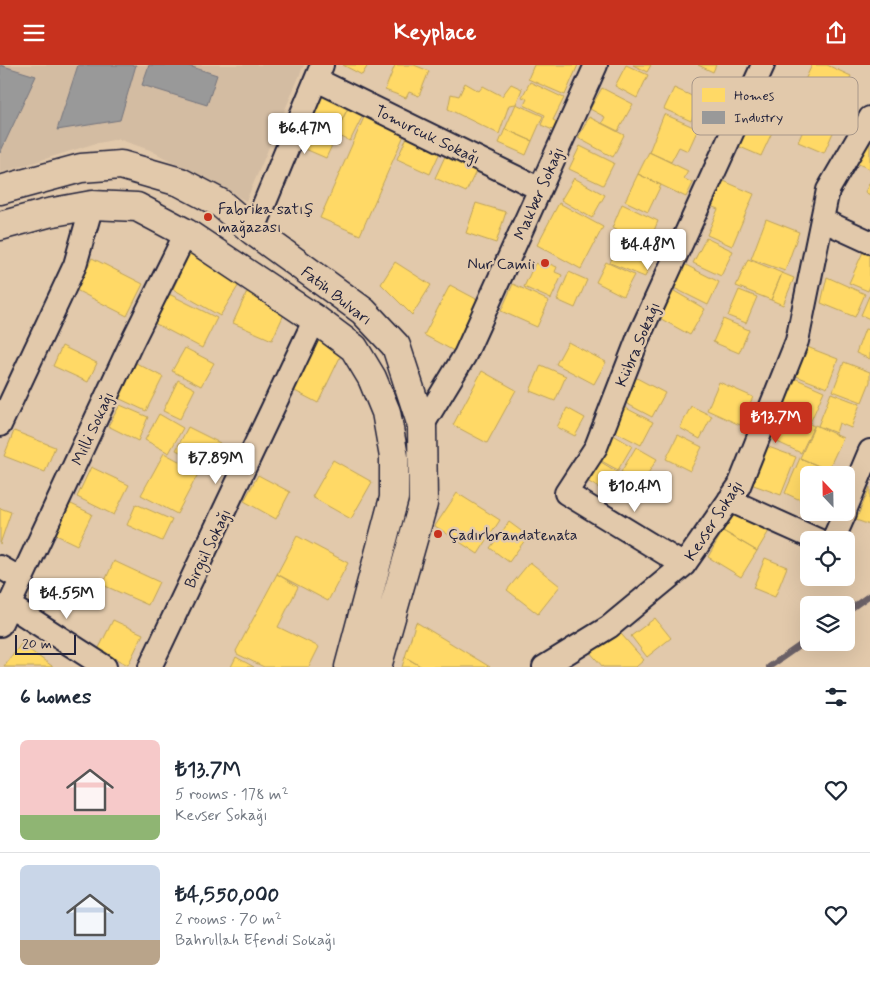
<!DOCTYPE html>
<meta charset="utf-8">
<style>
:root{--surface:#fff;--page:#f2f2f3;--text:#1f2937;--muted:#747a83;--line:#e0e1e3;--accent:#c8321e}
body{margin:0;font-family:Mynerve,sans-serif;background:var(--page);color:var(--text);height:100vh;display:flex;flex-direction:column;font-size:19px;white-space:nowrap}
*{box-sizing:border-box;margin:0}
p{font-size:16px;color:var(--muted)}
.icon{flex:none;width:28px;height:28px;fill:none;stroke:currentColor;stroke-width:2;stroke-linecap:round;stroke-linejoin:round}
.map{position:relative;height:602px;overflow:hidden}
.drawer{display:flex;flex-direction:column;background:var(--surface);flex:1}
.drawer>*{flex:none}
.needle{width:32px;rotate:338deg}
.controls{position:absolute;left:800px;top:401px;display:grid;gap:10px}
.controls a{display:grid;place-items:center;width:55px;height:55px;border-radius:8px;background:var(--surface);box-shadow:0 5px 20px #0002;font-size:25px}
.scale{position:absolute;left:15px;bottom:12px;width:61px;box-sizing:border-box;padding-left:5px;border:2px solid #22223b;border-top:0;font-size:14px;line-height:18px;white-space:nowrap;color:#22223b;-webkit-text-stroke:4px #e2c9ab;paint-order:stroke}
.price{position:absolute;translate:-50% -42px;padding:0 11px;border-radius:5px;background:#fff;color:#222;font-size:16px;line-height:32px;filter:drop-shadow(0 1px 2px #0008)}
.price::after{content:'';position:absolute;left:50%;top:30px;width:15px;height:11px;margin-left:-8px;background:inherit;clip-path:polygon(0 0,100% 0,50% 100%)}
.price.selected{background:var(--accent);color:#fff}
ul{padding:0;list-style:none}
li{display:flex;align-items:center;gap:15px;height:125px;padding:0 20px}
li+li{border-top:1px solid var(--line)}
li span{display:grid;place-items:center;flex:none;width:140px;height:100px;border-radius:8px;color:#555}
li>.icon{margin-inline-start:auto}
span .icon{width:60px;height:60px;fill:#fffc;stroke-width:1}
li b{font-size:21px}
h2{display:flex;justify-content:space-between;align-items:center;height:60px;padding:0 20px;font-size:21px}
header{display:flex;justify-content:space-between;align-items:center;height:65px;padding:0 20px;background:var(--accent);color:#fff;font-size:22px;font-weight:800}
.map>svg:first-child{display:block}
.built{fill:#d3bca2}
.homes{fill:#ffd966;stroke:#bda259}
.industry{fill:#999;stroke:#75757d}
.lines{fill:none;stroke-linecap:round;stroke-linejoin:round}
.stream{stroke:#6b6166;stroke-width:6}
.minor-casing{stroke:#22223b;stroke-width:26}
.major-casing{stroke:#22223b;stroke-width:31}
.minor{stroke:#e2c9ab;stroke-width:22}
.major{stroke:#e2c9ab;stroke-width:28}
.poi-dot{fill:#c8321e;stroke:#e2c9ab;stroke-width:2}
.labels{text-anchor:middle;stroke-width:5;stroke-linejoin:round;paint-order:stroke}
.street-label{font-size:16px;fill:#22223b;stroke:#e2c9ab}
.poi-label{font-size:16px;fill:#22223b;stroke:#e2c9ab;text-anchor:start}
.key{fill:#e2c9ab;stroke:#a89789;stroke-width:1}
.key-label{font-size:14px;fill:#22223b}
</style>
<header><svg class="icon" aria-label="menu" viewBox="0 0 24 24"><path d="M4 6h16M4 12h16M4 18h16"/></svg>Keyplace<svg class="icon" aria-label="share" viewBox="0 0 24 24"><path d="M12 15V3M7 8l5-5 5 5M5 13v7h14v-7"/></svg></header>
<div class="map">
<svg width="870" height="602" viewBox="0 0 870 602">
<rect width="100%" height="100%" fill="#e2c9ab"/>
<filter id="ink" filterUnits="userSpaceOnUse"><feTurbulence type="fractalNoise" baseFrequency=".02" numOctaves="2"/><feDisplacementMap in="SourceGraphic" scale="10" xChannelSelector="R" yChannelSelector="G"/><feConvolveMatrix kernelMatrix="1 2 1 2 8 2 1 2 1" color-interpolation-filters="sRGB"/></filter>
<g filter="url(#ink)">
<!-- built -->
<path class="built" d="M0,0H304L246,136L150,85L118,74L93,79L0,108Z"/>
<!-- homes -->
<path class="homes" d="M343,0H368L362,10Z
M395,0H414L429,6L419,31L409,27L406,33L385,25Z
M534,0H578L565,30L528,14Z
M626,0L648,10L637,33L615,21Z
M633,0H651L647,7Z
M698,0H716L713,7Z
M812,0H827L851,11L833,49L797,32Z
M530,17L564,33L553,55L559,58L555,66L541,60L545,50L524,40L527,34L522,32Z
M465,18L479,26L483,21L502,31L511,19L522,24L516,39L509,40L499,69L448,44L451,29L459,31Z
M316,21L351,37L335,69L301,53Z
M602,23L633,39L618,66L602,58L605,52L590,44Z
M674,23L701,35L691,56L664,44Z
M351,37L366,44L350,76L335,69Z
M516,39L543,51L532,76L505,64Z
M813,43L839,54L824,88L798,77Z
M747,48L775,61L761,91L733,79Z
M664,49L698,64L688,86L679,82L671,97L649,87Z
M365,50L405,68L360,170L320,153Z
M589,52L624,70L613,92L578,73Z
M306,58L336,72L326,93L296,80Z
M505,64L532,76L526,90L499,78Z
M409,68L442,83L430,109L397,94Z
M870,72V104L856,98Z
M580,81L614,98L603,120L569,104Z
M447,87L478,102L466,127L435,113Z
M649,87L688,106L684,114L693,118L686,132L638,109Z
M638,109L661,120L648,147L625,136Z
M574,113L605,130L592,153L561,135Z
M719,114L754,129L732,181L707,170L718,144L708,140Z
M870,117V130L865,127Z
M476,138L506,147L496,178L466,168Z
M559,138L603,162L581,204L537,180Z
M622,139L658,156L648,180L612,163Z
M766,154L799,167L785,206L751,194Z
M621,170L657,184L645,212L610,198Z
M706,173L733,186L721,211L693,198Z
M191,185L243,213L220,251L173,224Z
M863,187L870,190V221L868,226L849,218Z
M92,193L143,219L127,251L76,225Z
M748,194L782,208L771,235L736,221Z
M395,197L431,220L412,250L381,219Z
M606,197L634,210L623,231L596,217Z
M680,197L719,217L708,240L668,220Z
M535,198L545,203L547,198L557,202L555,207L562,210L551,234L524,222Z
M569,207L587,215L575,243L557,235Z
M782,208L794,213L783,240L771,235Z
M827,212L865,229L855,252L821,238Z
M513,219L549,236L537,262L501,246Z
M450,220L480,236L454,286L424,270Z
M669,223L705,244L690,270L654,250Z
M739,225L757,232L746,258L728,251Z
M247,227L286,245L272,275L233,258Z
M169,229L217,253L202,283L154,258Z
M869,231H870V254L861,250Z
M723,254L749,265L739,288L713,277Z
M865,264L870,265V294L856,288Z
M316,273L343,286L318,338L291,324Z
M568,277L606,297L594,319L556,299Z
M802,280L838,294L827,323L791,309Z
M62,281L97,298L88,317L53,301Z
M185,283L214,298L201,321L172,306Z
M844,297L870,307V317L862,337L833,326Z
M136,298L163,312L146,346L118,333Z
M541,300L566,311L555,336L530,326Z
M482,306L516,325L487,378L453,360Z
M629,309L665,328L652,352L616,333Z
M792,312L824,326L810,358L778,343Z
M178,315L195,324L180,354L163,346Z
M719,317L753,332L740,360L707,345Z
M831,328L860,339L851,363L839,358L836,368L818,361Z
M120,340L148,352L138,376L108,361Z
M620,340L653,357L641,380L608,363Z
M691,341L712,351L700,374L680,363Z
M567,343L585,353L575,371L557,362Z
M785,347L814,361L801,388L771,374Z
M159,349L183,363L169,388L145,375Z
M815,360L843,373L828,405L800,393Z
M188,362L220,378L208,401L176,385Z
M14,366L55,382L45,407L4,391Z
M610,368L632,381L618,405L596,393Z
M678,370L702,382L690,406L666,394Z
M763,380L796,392L781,430L748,418Z
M636,382L657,394L642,418L621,407Z
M164,388L199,407L177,449L141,430Z
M800,393L828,405L826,410H809V439L785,428Z
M596,394L629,414L617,434L584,414Z
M333,395L372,417L351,454L312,432Z
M91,402L129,420L114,450L77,432Z
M258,410L290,427L276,454L244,436Z
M870,422V460L856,455Z
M457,428L500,455L478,489L435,461Z
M69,438L92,449L77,480L54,469Z
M136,439L172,455L162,476L127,460Z
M738,441L772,461L757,486L723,466Z
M0,443L11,447L0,479Z
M509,457L528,471L509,497L490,483Z
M723,466L757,486L741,512L708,492Z
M297,471L348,498L328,536L277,509Z
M765,493L787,502L775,532L753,523Z
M114,496L159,517L148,540L103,520Z
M530,497L560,521L538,549L507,525Z
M277,509L298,522L278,562L319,582L309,602H264L237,589L236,586Z
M655,553L671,573L647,592L631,571Z
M113,555L143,569L128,600L98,585Z
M416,557L490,602H422L405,592Z
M614,561L644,595L636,602H603L588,585Z
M21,579L52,601V602H4Z
M236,592L254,602H231Z
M405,592L422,602H402Z"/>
<!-- industry -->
<path class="industry" d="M0,0L36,11L0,88Z
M78,0H136L120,55L57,65Z
M149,0H186L217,10L207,40L142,20Z"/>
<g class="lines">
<!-- stream -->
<path class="stream" d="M846,547L870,530
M769,602L809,574"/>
<defs>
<path id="minor" d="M317,15L540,124
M822,155L870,177
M253,166L322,0
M0,360L75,200L92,140
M422,361L465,290L596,0
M729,435L818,475
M846,443L870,386
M833,475L845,448
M684,500L566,428L596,382L639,271L763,0
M0,502L21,514
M9,540L105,602
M0,560L130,281L186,168
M150,602L315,254
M544,602L609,562L684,500L739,421L797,276L828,125L870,53"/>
<path id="major" d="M0,125L81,103L121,100L180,117L220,138L253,166L363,246L396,281L422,361L423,439L377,602
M0,161L48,148L92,140L137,142L186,168L315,254L354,283L372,313L386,347L394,392V433L349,602"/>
</defs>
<!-- minor casing -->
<use href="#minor" class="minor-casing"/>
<!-- major casing -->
<use href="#major" class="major-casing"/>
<!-- minor -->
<use href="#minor" class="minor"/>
<!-- major -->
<use href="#major" class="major"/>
</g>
</g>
<!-- markers -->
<g class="poi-dot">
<circle cx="208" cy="152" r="5"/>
<circle cx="545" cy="198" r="5"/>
<circle cx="438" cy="469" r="5"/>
</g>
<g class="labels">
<!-- street labels -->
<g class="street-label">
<text transform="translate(428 69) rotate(26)" y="6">Tomurcuk Sokağı</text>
<text transform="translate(538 128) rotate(-66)" y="6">Makber Sokağı</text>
<text transform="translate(337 230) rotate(38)" y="6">Fatih Bulvarı</text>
<text transform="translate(637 279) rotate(-67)" y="6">Kübra Sokağı</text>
<text transform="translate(92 363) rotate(-65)" y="6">Milli Sokağı</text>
<text transform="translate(713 455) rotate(-57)" y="6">Kevser Sokağı</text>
<text transform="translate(207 483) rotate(-64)" y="6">Birgül Sokağı</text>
</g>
<!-- poi labels -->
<g class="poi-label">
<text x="218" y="149">Fabrika satış<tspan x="218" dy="18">mağazası</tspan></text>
<text x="535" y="204" text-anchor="end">Nur Camii</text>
<text x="448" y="475">Çadırbrandatenata</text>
</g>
</g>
<!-- legend -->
<rect x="692" y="12" width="166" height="58" rx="8" class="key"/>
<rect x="702" y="23" width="23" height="14" fill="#ffd966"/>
<rect x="702" y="46" width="23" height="13" fill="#999"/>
<g class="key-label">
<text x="734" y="35">Homes</text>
<text x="734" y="57">Industry</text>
</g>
</svg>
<div class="controls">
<a><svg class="needle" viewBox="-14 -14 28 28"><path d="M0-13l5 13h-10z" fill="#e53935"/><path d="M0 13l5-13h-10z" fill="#747a83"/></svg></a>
<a><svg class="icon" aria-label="locate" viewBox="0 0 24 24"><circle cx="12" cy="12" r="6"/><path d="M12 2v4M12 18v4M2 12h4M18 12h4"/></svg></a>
<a><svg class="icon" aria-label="layers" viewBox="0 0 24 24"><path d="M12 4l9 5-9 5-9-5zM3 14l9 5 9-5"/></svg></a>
</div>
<div class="scale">20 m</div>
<b class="price" style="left:305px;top:90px">₺6.47M</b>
<b class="price" style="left:648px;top:206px">₺4.48M</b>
<b class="price selected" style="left:776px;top:379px">₺13.7M</b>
<b class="price" style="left:216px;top:420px">₺7.89M</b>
<b class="price" style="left:635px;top:448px">₺10.4M</b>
<b class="price" style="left:67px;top:555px">₺4.55M</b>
</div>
<section class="drawer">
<h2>6 homes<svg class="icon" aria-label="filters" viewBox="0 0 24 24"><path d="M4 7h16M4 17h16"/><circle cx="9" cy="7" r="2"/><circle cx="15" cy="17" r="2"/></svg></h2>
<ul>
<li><span style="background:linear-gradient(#f6c9c9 75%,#8fb573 0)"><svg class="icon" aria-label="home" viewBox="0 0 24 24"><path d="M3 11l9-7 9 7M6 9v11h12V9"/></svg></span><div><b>₺13.7M</b><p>5 rooms · 178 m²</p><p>Kevser Sokağı</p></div><svg class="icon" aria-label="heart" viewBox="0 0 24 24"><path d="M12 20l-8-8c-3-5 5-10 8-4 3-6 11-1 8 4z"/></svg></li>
<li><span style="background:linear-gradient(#c9d6e8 75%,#b9a48a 0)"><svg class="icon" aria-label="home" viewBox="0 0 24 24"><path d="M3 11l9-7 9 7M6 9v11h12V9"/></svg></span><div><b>₺4,550,000</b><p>2 rooms · 70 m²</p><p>Bahrullah Efendi Sokağı</p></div><svg class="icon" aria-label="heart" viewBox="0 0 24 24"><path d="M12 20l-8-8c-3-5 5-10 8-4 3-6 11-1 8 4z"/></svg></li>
</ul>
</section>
